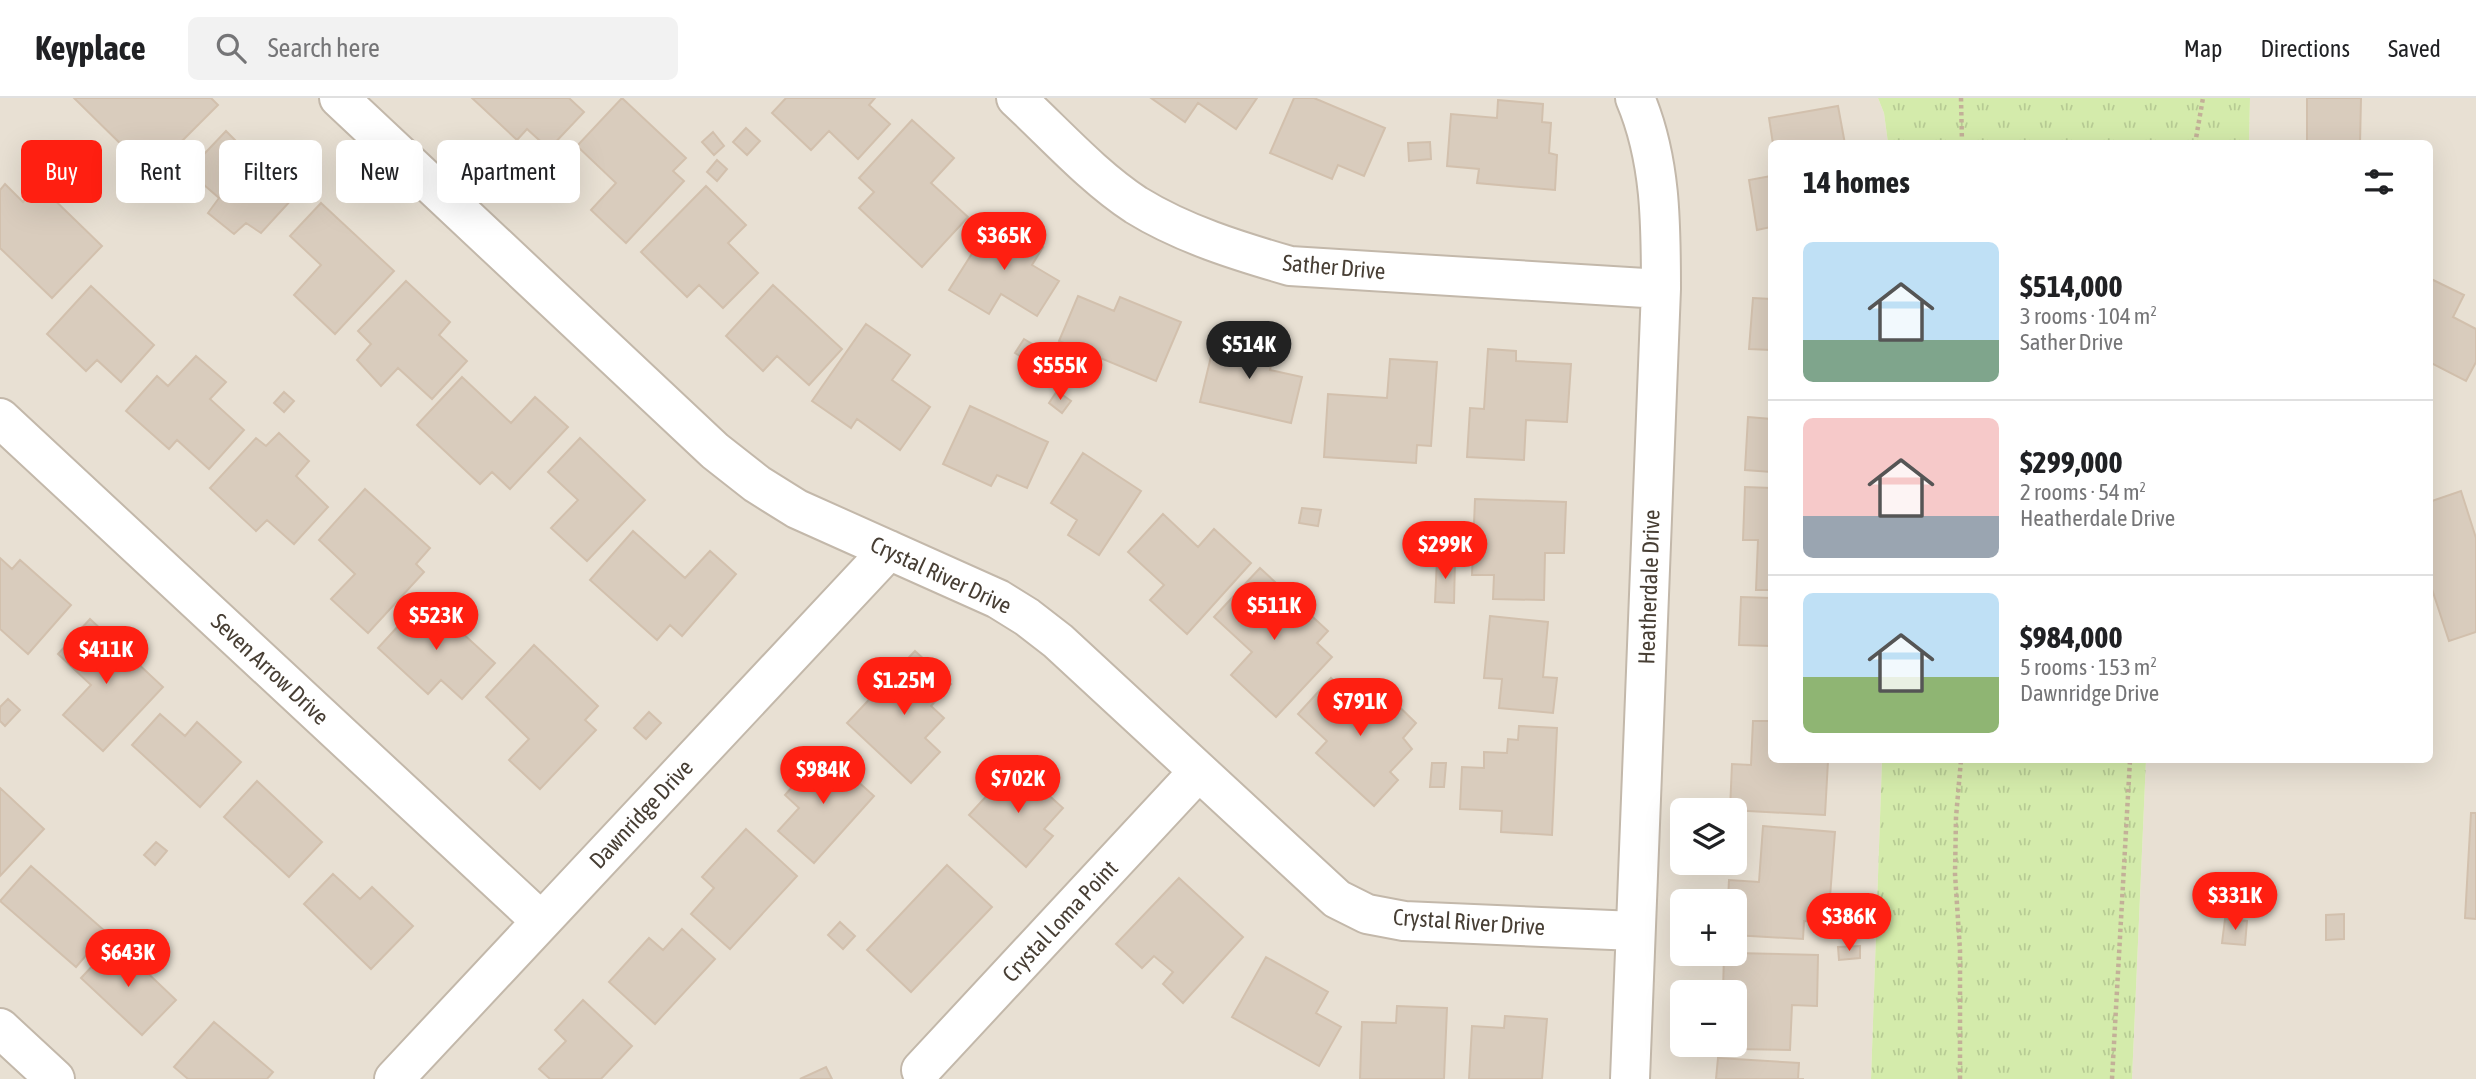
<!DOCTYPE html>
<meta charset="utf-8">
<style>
:root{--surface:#fff;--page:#f2f2f2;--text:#202124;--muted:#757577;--line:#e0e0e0;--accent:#ff1f11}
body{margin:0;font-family:"Asap Condensed",sans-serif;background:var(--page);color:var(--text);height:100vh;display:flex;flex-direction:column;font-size:26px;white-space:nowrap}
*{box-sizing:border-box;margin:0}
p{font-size:23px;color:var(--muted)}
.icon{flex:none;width:38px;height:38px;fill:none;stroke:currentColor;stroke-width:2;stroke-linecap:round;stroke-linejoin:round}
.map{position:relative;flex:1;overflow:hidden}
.drawer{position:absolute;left:1768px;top:42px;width:665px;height:623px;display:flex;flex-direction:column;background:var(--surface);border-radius:10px;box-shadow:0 7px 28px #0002}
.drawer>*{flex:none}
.hud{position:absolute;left:21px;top:42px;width:665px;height:63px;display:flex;gap:14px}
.controls{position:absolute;left:1670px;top:700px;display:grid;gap:14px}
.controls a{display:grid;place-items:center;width:77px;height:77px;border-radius:10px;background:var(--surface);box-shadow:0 7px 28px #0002;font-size:35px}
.price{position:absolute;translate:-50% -60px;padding:0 16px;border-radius:24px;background:var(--accent);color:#fff;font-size:23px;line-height:46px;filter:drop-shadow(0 2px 4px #0008)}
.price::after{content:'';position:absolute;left:50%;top:42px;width:21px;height:16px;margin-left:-10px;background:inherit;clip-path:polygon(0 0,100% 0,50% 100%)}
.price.current{background:#222;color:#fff}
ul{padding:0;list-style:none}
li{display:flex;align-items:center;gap:21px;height:175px;padding:0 35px}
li+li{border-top:2px solid var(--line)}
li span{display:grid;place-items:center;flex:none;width:196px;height:140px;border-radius:10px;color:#555}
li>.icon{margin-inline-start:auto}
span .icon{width:84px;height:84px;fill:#fffc;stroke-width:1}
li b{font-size:30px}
h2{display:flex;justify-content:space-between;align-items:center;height:84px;padding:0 35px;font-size:30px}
.pill{padding:0 24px;border-radius:10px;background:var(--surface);box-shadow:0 7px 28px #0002;font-size:24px;line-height:63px}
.pill.current{background:var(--accent);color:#fff}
header{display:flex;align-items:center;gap:42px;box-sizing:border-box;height:98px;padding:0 35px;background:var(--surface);border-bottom:2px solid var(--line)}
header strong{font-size:33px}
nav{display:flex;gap:38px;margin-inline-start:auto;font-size:24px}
.search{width:490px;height:63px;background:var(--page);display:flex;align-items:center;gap:18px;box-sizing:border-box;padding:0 24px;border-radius:10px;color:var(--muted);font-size:26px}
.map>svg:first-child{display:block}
.residential{fill:#e8e0d3;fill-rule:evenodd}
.grass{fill:url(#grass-tufts)}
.building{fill:#d9ccbd;stroke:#d2c0ad;stroke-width:2}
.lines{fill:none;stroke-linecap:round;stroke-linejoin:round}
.minor-casing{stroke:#c3b8aa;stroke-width:42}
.path{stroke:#c3b098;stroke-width:4.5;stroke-dasharray:3.5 3.5;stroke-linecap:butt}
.minor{stroke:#fff;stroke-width:38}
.labels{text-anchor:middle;stroke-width:6;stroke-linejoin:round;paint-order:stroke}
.street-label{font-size:23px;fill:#473e34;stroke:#fff}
</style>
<header>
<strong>Keyplace</strong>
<div class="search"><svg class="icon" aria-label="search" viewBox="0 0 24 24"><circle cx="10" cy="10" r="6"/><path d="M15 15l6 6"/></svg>Search here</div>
<nav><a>Map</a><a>Directions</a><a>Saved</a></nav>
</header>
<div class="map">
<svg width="2476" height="981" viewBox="0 0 2476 981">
<defs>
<pattern id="grass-tufts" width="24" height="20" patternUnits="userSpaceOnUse" patternTransform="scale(1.75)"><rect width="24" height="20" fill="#d4ebab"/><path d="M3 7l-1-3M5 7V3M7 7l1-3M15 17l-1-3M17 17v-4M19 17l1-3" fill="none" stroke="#b7cb94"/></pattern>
</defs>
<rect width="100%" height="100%" fill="#f4eee5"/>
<!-- residential -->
<path class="residential" d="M0,0H1878L1884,15L1888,45L1771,46V662H1882L1871,981H0ZM1682,712H1734V765H1682ZM1682,803H1734V856H1682ZM1682,894H1734V947H1682Z
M2250,0H2476V981H2132L2146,662H2429V46L2249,45Z"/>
<!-- grass -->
<path class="grass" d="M1878,0H2250L2249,45H1888L1884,15Z
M1882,662H2146L2132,981H1871Z"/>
<!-- building -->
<path class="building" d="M74,0H211L218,7L161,64L145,48L134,59Z
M472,0H569L584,14L549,51L527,31L517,42Z
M622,0L686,60L673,73L684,83L626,145L591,112L616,85L577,48Z
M786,0H875L869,7L890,26L858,61L829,33L811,52L772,15Z
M1151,0H1257L1236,31L1198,5L1185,24Z
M1294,0H1314L1385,30L1364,78L1338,67L1332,81L1270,55Z
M2307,0H2361L2360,46H2307Z
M1498,2L1543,6L1542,24L1551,25L1549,55L1557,57L1555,92L1477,85L1479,71L1447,68L1451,16L1497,20Z
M1838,8L1845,46H1773L1769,20Z
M912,22L954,60L931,85L968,119L922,169L859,110L874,94L859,80Z
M746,30L760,43L747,57L733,44Z
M226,33L246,53L254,45L303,89L261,135L246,125L234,136L208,115L219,100L188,73Z
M713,34L724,48L714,57L702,44Z
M1430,44L1431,61L1409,63L1408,45Z
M717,62L727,71L717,83L707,74Z
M1771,78V129L1757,132L1749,82Z
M5,86L23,104L39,87L102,148L52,200L0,150V92Z
M706,88L746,127L728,145L758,175L723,210L699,187L687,199L641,154Z
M321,105L394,173L335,236L294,197L321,167L290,138Z
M995,119L1043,149L1032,167L1059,183L1037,218L1001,196L989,216L949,192Z
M2429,180L2464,197L2453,219L2476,231V264L2466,283L2429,264Z
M406,183L450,224L439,237L467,263L432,301L398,270L381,288L357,262L371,246L358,233Z
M773,187L842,251L809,287L777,258L763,273L726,238Z
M91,188L154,247L121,284L97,262L86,273L47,236Z
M1078,198L1114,213L1120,199L1181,224L1156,283L1059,243Z
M1753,200L1771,201V252L1749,251Z
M866,226L910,257L892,282L930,309L900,352L857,321L851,330L812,303Z
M1216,238L1274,251L1270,272L1302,279L1291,325L1200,304Z
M1024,241L1034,247L1025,261L1015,255Z
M1488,251L1516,253V263L1571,266L1567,324L1526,322L1524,362L1467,359L1470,310L1484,311Z
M196,258L226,284L210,301L244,332L209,371L177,342L169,351L126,313L157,278L168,288Z
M1040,261L1052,269L1044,282L1032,274Z
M1390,261L1437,264L1431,348L1417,347L1416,365L1324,359L1328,296L1387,300Z
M462,279L511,325L535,299L568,329L510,391L492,374L480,386L417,327Z
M1057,293L1071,303L1062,315L1049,305Z
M284,294L294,303L284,314L274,305Z
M970,308L1048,344L1027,390L997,377L991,388L943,366Z
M1748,319L1771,321V374L1745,372Z
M279,335L309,363L296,378L328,409L294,446L267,422L256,433L210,390L256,340L266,348Z
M580,340L645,402L587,463L551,430L578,402L548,374Z
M1083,355L1141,393L1099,457L1068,437L1077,422L1051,405Z
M1745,389L1771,390V492H1756L1758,442H1743Z
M365,391L430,450L416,466L424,474L368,535L331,501L355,476L319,442Z
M2461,393L2476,440V534L2449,543L2429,482V404Z
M1475,401L1566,404L1564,455H1545L1544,502L1493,501L1494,477H1472Z
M1302,410L1321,412L1318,428L1299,425Z
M1163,416L1198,449L1214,431L1251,465L1187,536L1150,502L1164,487L1128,454Z
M633,433L685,480L710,453L736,476L682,538L670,527L657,542L590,482Z
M0,460L12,471L20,462L71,507L28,556L0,531Z
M1437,461L1455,462L1454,505L1435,504Z
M1260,470L1328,533L1317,545L1332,559L1276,619L1231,577L1252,554L1214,519Z
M1741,499L1771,500V548L1739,547Z
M424,500L495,565L462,601L441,582L428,596L378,550Z
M1490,518L1548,524L1543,579L1557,580L1553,615L1499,610L1502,581L1484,580Z
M90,521L163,589L103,653L63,617L91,587L58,556Z
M534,547L598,608L585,622L596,632L540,691L509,662L529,641L486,599Z
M915,553L951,586L931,608L944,620L925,640L940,654L911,685L847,625Z
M1331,580L1366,611L1383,593L1416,625L1403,640L1412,651L1390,674L1398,682L1374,708L1316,655L1327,643L1298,616Z
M8,601L20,612L5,628L0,623V609Z
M649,614L661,625L646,641L634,630Z
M160,616L185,638L197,624L241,664L200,709L132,647Z
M1753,623H1771V662L1828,663L1825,717L1730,712L1732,666L1751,667Z
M1519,628L1557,630L1552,737L1501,734L1502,713L1460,711L1462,669L1484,670V654L1507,655L1508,641L1518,642Z
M824,653L874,698L814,765L778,733L799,710L785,697Z
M1432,665H1446L1444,689H1430Z
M1015,667L1063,710L1044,731L1053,738L1026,769L969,717Z
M257,683L322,744L289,779L224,719Z
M0,690L44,731L0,778Z
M2471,715H2476V821L2465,820Z
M1763,728L1835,734L1828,825L1804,823L1803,841L1734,837V803H1728L1729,782L1759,784Z
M746,731L797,778L730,851L691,816L714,790L702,779Z
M156,744L167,753L155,767L144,757Z
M947,767L992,809L911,894L867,852Z
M31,768L106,834L76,869L0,803Z
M333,776L360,801L372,789L413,828L371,871L304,806Z
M1179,780L1243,839L1183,905L1163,886L1173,874L1154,858L1142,870L1116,846Z
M2344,816V841L2326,842V817Z
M2225,821L2247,823L2245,847L2222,845Z
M840,824L855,838L843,851L828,837Z
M682,831L715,861L655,926L609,884L649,840L663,852Z
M115,844L176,902L142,937L81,880Z
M1860,848V860L1839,862L1838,849Z
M1734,855L1818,857L1817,908L1792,907L1790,952L1736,951L1738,897H1734V894H1723L1724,856Z
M1266,859L1328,894L1316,915L1341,929L1319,968L1232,919Z
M583,902L632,948L601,981H550L539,971L566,943L555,932Z
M1397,908L1447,910L1444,981H1360L1362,924L1396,925Z
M1505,918L1547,921L1542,981H1469L1472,928L1504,930Z
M214,924L273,974L267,981H188L174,969Z
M1718,960L1799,965L1798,981H1804H1716Z
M826,969L832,981H800Z"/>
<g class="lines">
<defs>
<path id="minor" d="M339,0L715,353L757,386L797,411L998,501L1027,519L1058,543L1337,801L1367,816L1404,823L1635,833
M1016,0C1055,36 1092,78 1136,107C1183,136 1238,153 1290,168L1661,191
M0,320L541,823
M0,930L55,981
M921,972L1198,674
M394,981L889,452
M1630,981L1661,191C1661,126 1661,61 1635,0"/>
</defs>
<!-- minor casing -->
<use href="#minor" class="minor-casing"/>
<!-- path -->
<path class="path" d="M1961,0L1962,46
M2195,46L2203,0
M1960,981V852L1955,776L1956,719L1961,662
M2112,981L2130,662"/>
<!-- minor -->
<use href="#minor" class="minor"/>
</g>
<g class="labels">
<!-- street labels -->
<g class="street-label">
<text transform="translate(1334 169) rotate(5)" y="8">Sather Drive</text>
<text transform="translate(941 477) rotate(25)" y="8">Crystal River Drive</text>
<text transform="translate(1649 489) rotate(-88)" y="8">Heatherdale Drive</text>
<text transform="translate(270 571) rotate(43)" y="8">Seven Arrow Drive</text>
<text transform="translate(641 716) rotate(-47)" y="8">Dawnridge Drive</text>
<text transform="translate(1060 823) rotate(-47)" y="8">Crystal Loma Point</text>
<text transform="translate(1469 824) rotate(4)" y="8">Crystal River Drive</text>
</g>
</g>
</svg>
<div class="controls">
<a><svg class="icon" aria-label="layers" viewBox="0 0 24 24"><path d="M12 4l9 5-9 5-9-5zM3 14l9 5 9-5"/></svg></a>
<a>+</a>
<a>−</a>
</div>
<b class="price" style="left:1004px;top:174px">$365K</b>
<b class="price current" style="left:1249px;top:283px">$514K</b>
<b class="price" style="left:1060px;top:304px">$555K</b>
<b class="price" style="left:1445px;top:483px">$299K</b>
<b class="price" style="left:1274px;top:544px">$511K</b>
<b class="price" style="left:436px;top:554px">$523K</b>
<b class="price" style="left:106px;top:588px">$411K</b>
<b class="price" style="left:904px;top:619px">$1.25M</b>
<b class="price" style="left:1360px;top:640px">$791K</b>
<b class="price" style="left:823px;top:708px">$984K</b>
<b class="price" style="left:1018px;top:717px">$702K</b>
<b class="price" style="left:2235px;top:834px">$331K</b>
<b class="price" style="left:1849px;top:855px">$386K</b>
<b class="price" style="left:128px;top:891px">$643K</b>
<div class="hud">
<a class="pill current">Buy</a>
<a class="pill">Rent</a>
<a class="pill">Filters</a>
<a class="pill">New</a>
<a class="pill">Apartment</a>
</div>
<section class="drawer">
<h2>14 homes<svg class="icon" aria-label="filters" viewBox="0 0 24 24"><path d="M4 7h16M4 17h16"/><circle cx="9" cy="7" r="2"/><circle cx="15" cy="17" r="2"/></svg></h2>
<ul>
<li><span style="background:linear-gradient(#bfe0f5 70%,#7fa58c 0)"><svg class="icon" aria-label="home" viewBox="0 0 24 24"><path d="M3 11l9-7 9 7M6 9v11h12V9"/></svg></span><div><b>$514,000</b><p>3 rooms · 104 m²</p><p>Sather Drive</p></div></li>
<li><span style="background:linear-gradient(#f6c9c9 70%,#9aa5b1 0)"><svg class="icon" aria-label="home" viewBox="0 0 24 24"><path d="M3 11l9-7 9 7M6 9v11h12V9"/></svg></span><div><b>$299,000</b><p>2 rooms · 54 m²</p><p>Heatherdale Drive</p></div></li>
<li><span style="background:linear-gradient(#bfe0f5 60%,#8fb573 0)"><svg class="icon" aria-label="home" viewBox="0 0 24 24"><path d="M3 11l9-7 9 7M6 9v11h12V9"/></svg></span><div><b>$984,000</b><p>5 rooms · 153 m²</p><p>Dawnridge Drive</p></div></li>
</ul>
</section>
</div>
